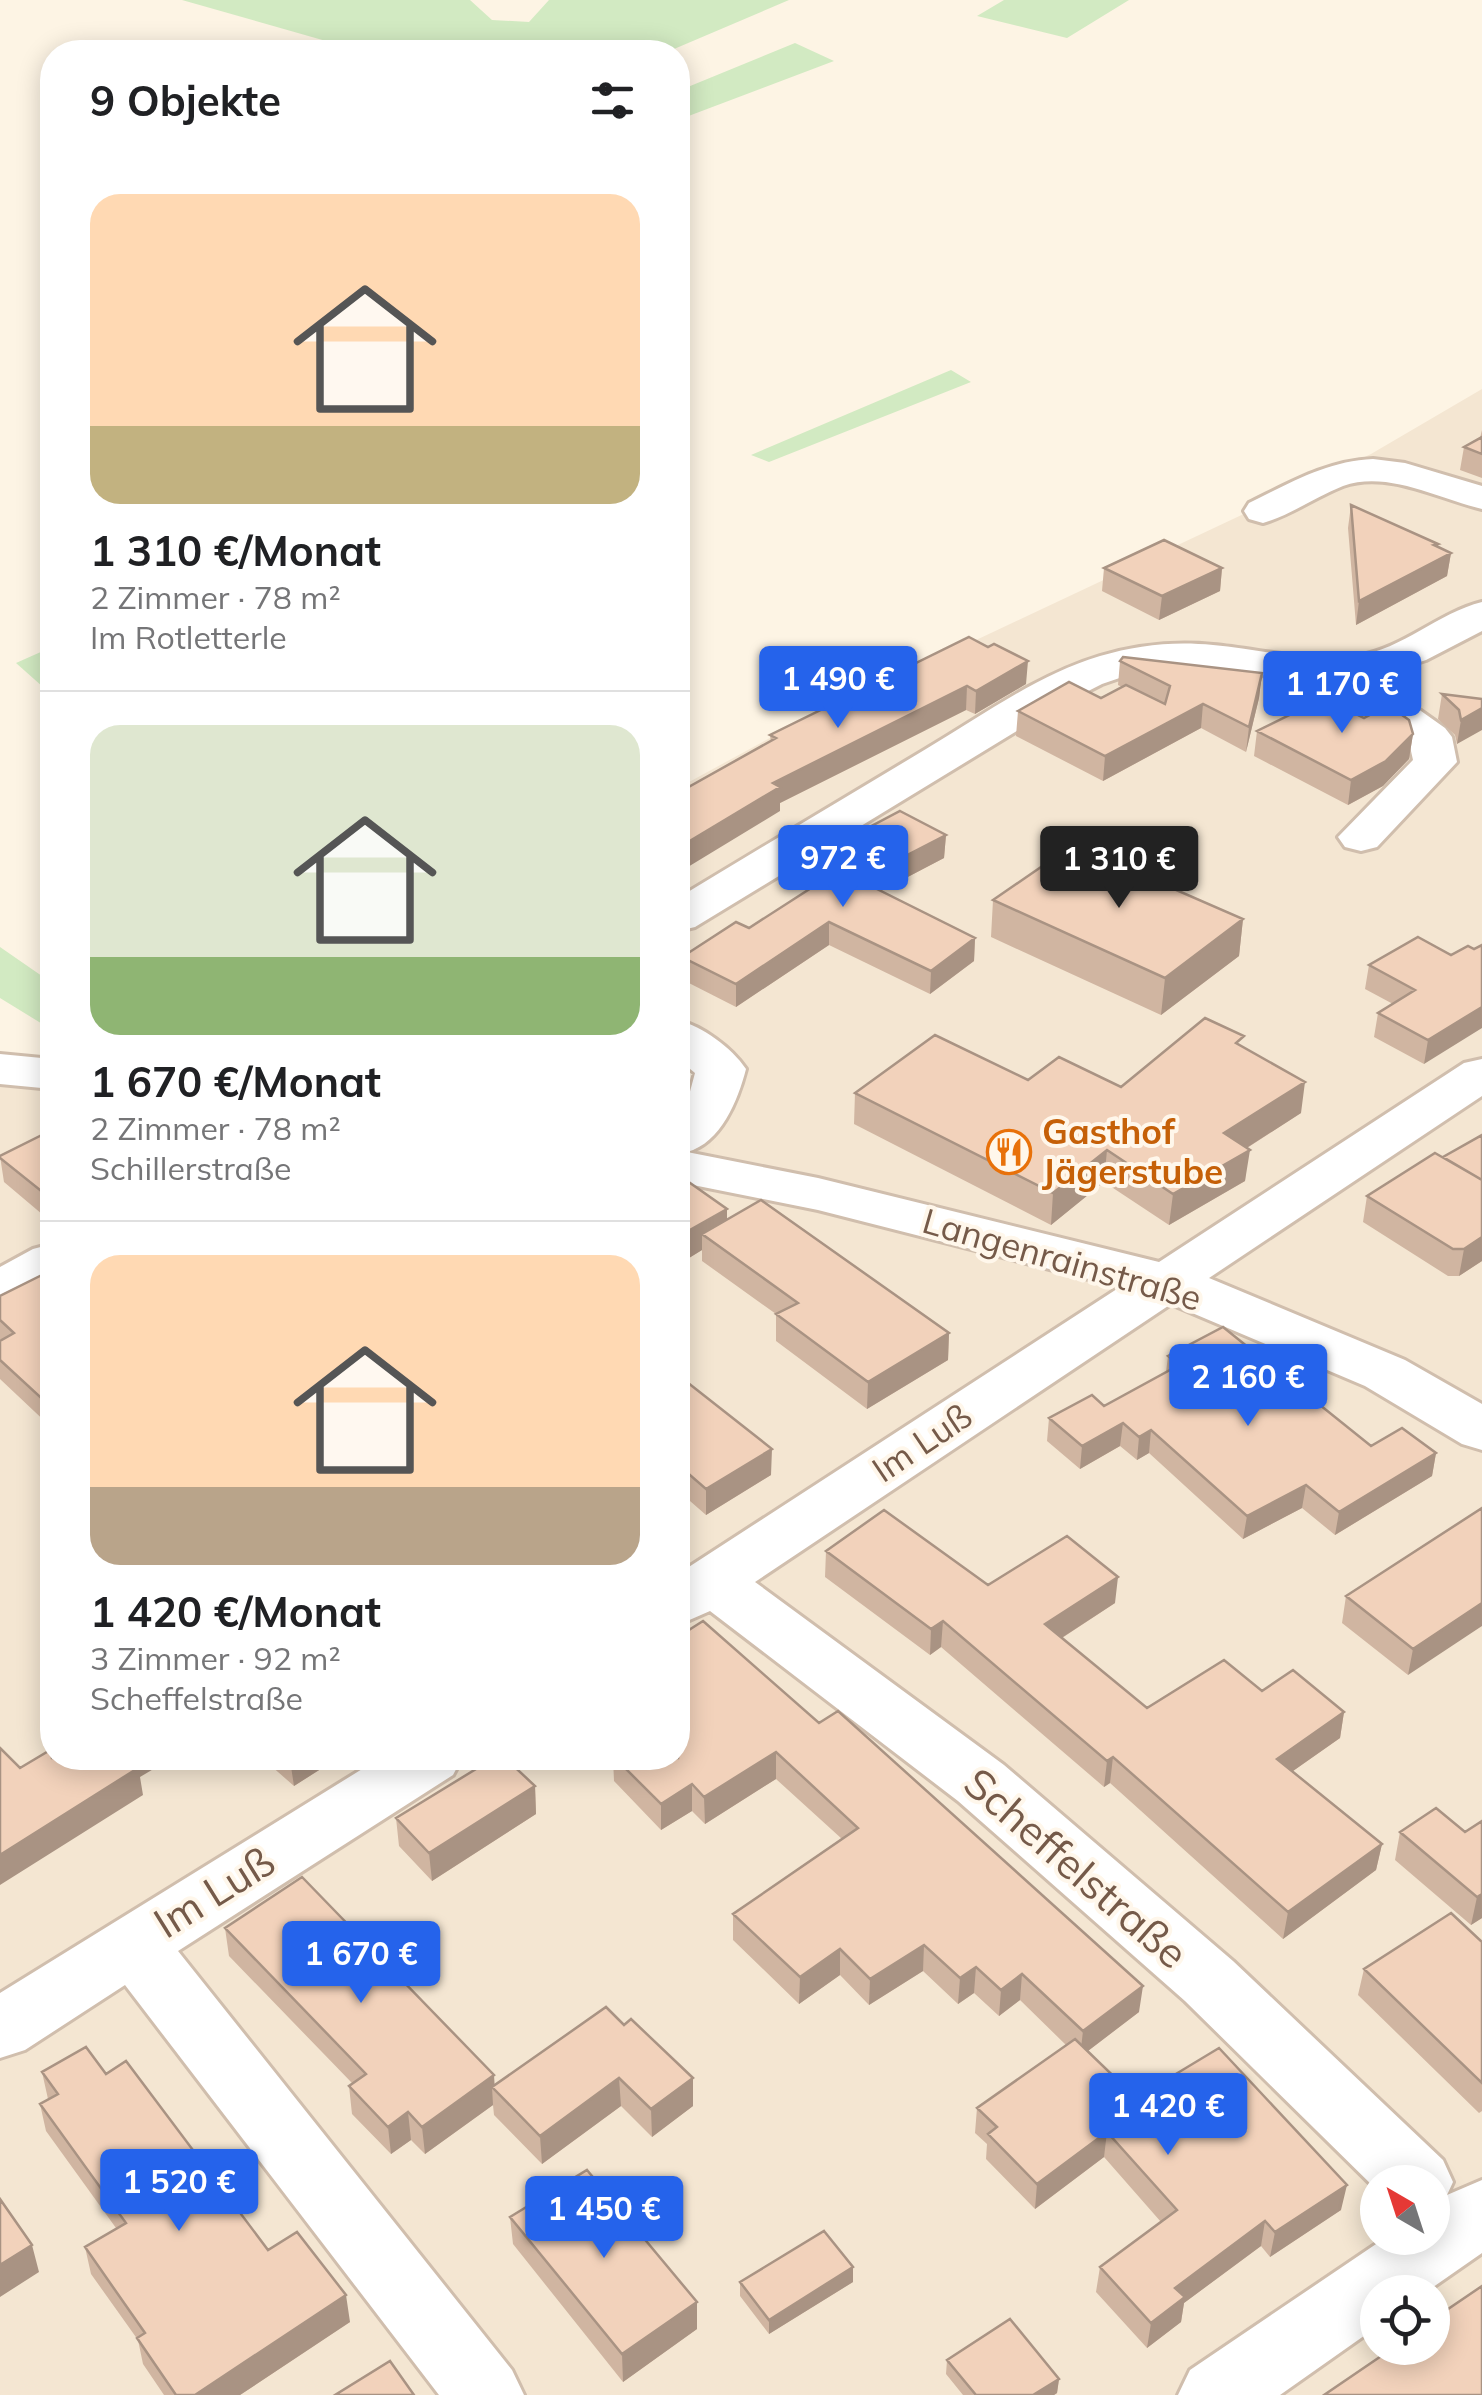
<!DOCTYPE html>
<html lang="de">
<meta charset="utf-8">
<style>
:root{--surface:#fff;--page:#f2f2f2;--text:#202124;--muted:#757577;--line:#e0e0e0;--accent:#2563eb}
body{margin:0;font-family:Mulish,sans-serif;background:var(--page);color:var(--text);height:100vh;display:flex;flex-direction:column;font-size:38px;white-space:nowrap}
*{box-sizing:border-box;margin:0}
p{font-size:32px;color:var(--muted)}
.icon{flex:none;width:55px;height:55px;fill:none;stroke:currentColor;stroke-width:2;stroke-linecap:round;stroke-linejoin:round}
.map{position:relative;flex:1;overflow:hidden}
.details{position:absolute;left:40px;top:40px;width:650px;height:1730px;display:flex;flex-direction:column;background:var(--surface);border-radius:40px;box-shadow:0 5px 25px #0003}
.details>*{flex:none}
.needle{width:65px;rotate:321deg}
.buttons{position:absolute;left:1360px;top:2165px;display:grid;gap:20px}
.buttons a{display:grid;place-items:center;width:90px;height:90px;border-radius:50%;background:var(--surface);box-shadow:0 5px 25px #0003;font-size:50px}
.price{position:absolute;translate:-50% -85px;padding:0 22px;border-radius:10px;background:var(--accent);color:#fff;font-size:32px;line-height:65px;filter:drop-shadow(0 2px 5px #0008)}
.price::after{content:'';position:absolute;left:50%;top:60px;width:30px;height:22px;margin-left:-15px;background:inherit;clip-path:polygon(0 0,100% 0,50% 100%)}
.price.selected{background:#222;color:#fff}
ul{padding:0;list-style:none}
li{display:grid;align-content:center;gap:20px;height:530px;padding:0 50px}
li+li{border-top:2px solid var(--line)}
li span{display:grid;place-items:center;height:310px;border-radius:30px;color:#555}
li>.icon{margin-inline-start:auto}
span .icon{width:180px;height:180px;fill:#fffc;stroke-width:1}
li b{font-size:42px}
h2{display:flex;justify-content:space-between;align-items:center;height:120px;padding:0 50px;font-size:42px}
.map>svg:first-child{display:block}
.residential{fill:#f4e6d2;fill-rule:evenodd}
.green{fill:#d2eac2}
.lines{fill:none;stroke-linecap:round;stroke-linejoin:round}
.minor-casing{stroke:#d0bead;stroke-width:6}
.minor{fill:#fff;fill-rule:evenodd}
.wall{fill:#d0b5a1}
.shaded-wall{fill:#a99383}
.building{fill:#f2d2bb;stroke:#a99383;stroke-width:2.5}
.labels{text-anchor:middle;stroke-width:8;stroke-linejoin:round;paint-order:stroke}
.food-label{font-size:35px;font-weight:bold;fill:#c56008;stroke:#fff7eb;text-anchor:start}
.street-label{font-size:35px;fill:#755a49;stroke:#fff7eb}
.near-street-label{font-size:42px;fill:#755a49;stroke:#fff7eb}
</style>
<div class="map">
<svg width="1482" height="2395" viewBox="0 0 1482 2395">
<rect width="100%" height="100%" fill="#fdf4e4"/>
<!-- residential -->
<path class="residential" d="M1482,389V2395H0V1082L52,1089V1758H678V1120L684,1117L707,1074L678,1049V788L781,732L1371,454ZM1378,2182H1432V2238H1378ZM1378,2292H1432V2348H1378Z"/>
<!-- green -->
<path class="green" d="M182,0H470L492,20L529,22L549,0H789L667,52H303L340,45Z
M1004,0H1129L1067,38L977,16Z
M795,43L834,61L678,120V91Z
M951,370L971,382L769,462L751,455Z
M52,647V695L16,663Z
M0,947L52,983V1039L44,1025L0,998Z"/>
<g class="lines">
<defs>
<path id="minor" d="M1373,459L1405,463L1482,486V509C1439,499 1388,470 1343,486C1315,497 1291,515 1263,523L1249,519L1244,511L1249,503C1290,483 1327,461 1373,459Z
M1482,602V631L1426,660L1373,677L1445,728L1452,737L1457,762L1377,847L1361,851L1345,847L1338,837L1413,760L1409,742L1325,682L1213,670L1140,671L1102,684L1053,709L695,927L678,931V898C760,848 843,799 926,749C982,716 1037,675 1100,656C1138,645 1174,641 1213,645C1260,649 1309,663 1357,656C1403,649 1438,613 1482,602Z
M678,1020C703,1027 731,1047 746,1069C738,1100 721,1143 687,1152L818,1178L1159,1262L1464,1063L1482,1059V1096L1209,1278L1405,1360L1482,1404V1450L1462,1444L1365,1386L1171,1304L755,1582L1004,1765L1233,1961L1443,2160L1453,2182L1447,2195L1482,2180V2253L1426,2292H1378V2326L1280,2395H1178L1190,2370L1385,2238H1432V2182H1378V2191L1185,2001L958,1801L710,1611L678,1625V1574L1120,1287L818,1210L678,1182V1110L688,1099L695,1073L678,1059Z
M0,1054L52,1059V1089L0,1084Z
M52,1244V1284L19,1303L0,1308V1267L33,1249Z
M380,1758H462L453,1775L178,1951L512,2370L524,2395H439L125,1985L25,2050L0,2058V1993Z"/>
</defs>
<!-- minor casing -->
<use href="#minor" class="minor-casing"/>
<!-- minor -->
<use href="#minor" class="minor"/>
</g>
<!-- wall -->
<path class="wall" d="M1482,430V478L1460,470L1464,447L1480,438Z
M1351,505L1451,553L1447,576L1356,625L1348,528Z
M1104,568H1222L1220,591L1159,620L1102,591Z
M969,637L1026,684L975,714L966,710L780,803V811L770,735Z
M1120,661L1262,673L1259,698L1246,752L1201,728L1103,781L1016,736L1018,711L1101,698L1122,687L1118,685Z
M1442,694L1482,699L1457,744L1455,735L1438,719Z
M1364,718L1413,734L1409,759L1383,786L1348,805L1254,756L1257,731Z
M946,835L944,858L881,891L975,938L974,961L930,994L829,945L736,1007L683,980L682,957L749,928L820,882V860L846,844L847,839Z
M993,900L1243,919L1239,956L1161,1015L991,937Z
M1474,949L1424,1064L1374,1037L1378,1013L1393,1004L1365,989L1369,965L1451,955Z
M1243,1047L1301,1113L1247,1148L1245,1181L1169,1225L1104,1182L1051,1225L854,1124L855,1093L1028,1080L1121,1087Z
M52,1130V1218L49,1220L4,1182L0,1156Z
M1443,1157L1482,1261L1459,1276H1448L1363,1222L1367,1196Z
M678,1181L727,1209V1220L949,1333L948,1360L867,1409L776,1341V1314L702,1261V1250L689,1258L678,1250Z
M52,1280V1428L0,1379V1341L1,1340L0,1339V1296Z
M1168,1356L1371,1446L1436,1453L1432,1476L1335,1535L1302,1508L1243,1539L1149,1453L1137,1460L1120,1446L1080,1469L1047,1441L1049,1418L1104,1406L1166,1372Z
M678,1375L771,1475L706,1515L690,1501Z
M1482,1508L1408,1675L1342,1623L1346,1596Z
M826,1551L988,1585L1115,1603L1062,1638L1147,1708L1262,1691L1344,1712L1340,1738L1293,1771L1382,1844L1376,1870L1283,1939L1110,1783L1104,1787L941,1647L930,1655L825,1577Z
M678,1637L1139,2012L1088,2051L1136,2098L1341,2210L1270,2257L1261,2246L1184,2303L1181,2322L1147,2348L1096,2292L1100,2267L1161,2222L1104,2157L1035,2209L986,2159L987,2144L975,2133L977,2108L1066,2045L1020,2000L999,2016L974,1993L958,2004L923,1971L869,2005L840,1975L799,2004L733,1940V1914L842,1839L776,1779L705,1824L692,1811L661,1830L614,1781L613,1758H678Z
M262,1758H338L294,1786Z
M535,1786L536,1814L432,1881L399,1846L396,1818Z
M1400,1832H1465L1482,1918L1471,1925L1395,1860Z
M225,1928L495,2085L624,2025L693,2078V2106L652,2137L621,2106L542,2164L494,2115L493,2105L425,2154L411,2140L391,2154L352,2114L349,2086L352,2083L229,1956Z
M1482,1942V2111L1479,2113L1358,1995L1364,1969Z
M42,2072L106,2074L268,2250L350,2322L240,2395H164L143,2364L138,2340L91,2274L85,2247L116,2228L46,2131L40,2104L48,2099Z
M510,2217L697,2329L623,2382L513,2244Z
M853,2267V2282L769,2334L740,2296V2282Z
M947,2360L1059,2379L1057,2393L1054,2395H963L946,2374Z"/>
<!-- shaded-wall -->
<path class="shaded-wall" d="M1438,544L1435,561L1451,553L1447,576L1356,625L1359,601Z
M1222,568L1220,591L1159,620L1162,596Z
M1028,661L1026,684L975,714L976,691Z
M1262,673L1259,698L1246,752L1249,727Z
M967,686L966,710L780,803V811L678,873V848L773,783Z
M1203,704L1201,728L1103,781L1105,756Z
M1482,708V730L1457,744L1461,720Z
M1413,734L1409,759L1383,786L1348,805L1351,780Z
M946,835L944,858L858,903L859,880Z
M1243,919L1239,956L1161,1015L1165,978Z
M829,922V945L736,1007V984Z
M975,938L974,961L930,994L931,971Z
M1482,1007V1028L1424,1064L1428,1040Z
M1305,1082L1301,1113L1220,1165L1224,1133Z
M1107,1150L1104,1182L1051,1225L1053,1193Z
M1250,1150L1245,1181L1169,1225L1173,1194Z
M52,1190V1218L49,1220L45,1194Z
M727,1209V1236L702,1234V1250L689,1258L688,1231Z
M1482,1237V1261L1459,1276L1464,1249Z
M949,1333L948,1360L867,1409L868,1382Z
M1123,1423L1120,1446L1080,1469L1082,1446Z
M1151,1430L1149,1453L1137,1460L1139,1437Z
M772,1449L771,1475L706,1515V1489Z
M1436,1453L1432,1476L1335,1535L1339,1512Z
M690,1475V1501L678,1508V1482Z
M1306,1485L1302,1508L1243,1539L1247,1516Z
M1118,1577L1115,1603L1043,1650L1045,1624Z
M1482,1603V1626L1408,1675L1413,1649Z
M943,1621L941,1647L930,1655L931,1629Z
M1344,1712L1340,1738L1273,1785L1277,1759Z
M776,1752V1779L705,1824L704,1797Z
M1113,1757L1110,1783L1104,1787L1107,1761Z
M128,1758H172L140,1777L143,1795L0,1885V1855Z
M294,1758H338L294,1786L290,1760Z
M692,1784V1811L661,1830V1804Z
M535,1786L536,1814L432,1881L429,1853Z
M1382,1844L1376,1870L1283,1939L1288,1912Z
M1482,1894V1918L1471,1925L1477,1897Z
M924,1945L923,1971L869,2005L870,1979Z
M840,1949V1975L799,2004L800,1977Z
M976,1967L974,1993L958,2004L960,1978Z
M1022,1974L1020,2000L999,2016L1001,1990Z
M1143,1986L1139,2012L1080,2057L1083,2031Z
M494,2075L495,2091L492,2087L493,2105L425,2154L422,2127Z
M619,2078L621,2106L542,2164L540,2136Z
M693,2078V2106L652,2137L651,2109Z
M408,2112L411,2140L391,2154L388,2127Z
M1107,2132L1104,2157L1035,2209L1037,2184Z
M1347,2185L1341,2210L1270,2257L1275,2232Z
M1265,2221L1261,2246L1184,2303L1181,2322L1147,2348L1151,2323L1175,2288Z
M32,2245L39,2272L0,2297V2265Z
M853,2267V2282L769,2334V2320Z
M346,2295L350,2322L240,2395H195Z
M697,2302V2329L623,2382L622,2354Z
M1059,2379L1057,2393L1054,2395H1033Z"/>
<!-- building -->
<path class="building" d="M1482,437V454L1464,447Z
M1351,505L1438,544L1434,545L1451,553L1359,601Z
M1164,540L1222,568L1162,596L1104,568Z
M969,637L988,647L994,644L1028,661L976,691L967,686L773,783L780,787L678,848V793L776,738L770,735Z
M1123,657L1262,673L1249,727L1203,704L1105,756L1018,711L1069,682L1101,698L1126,685L1165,704L1170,686L1120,661Z
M1442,694L1482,699V708L1461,720L1459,710Z
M1324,698L1364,718L1388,705L1409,720L1413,734L1386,761L1351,780L1257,731Z
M900,811L946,835L859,880L975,938L931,971L829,922L736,984L682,957L736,922L749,928L839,870L820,860L851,842L847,839Z
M1073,845L1243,919L1165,978L993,900Z
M1418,937L1451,955L1468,946L1474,949L1482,945V1007L1428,1040L1378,1013L1415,990L1369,965Z
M1205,1018L1244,1036L1236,1043L1305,1082L1224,1133L1250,1150L1173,1194L1107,1150L1053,1193L855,1093L935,1035L1028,1080L1059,1057L1121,1087Z
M52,1130V1190L45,1194L0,1158V1156Z
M1482,1135V1180L1443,1157Z
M1435,1153L1482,1180V1237L1464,1249H1453L1367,1196Z
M683,1178L727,1209L688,1231L678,1223V1181Z
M761,1200L949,1333L868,1382L776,1314L798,1303L702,1234Z
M46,1273L52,1280V1408L0,1360V1341L14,1333L0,1320V1296Z
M1223,1327L1371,1446L1402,1428L1436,1453L1339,1512L1306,1485L1247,1516L1151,1430L1139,1437L1123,1423L1082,1446L1049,1418L1092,1395L1104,1406L1179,1365L1168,1356Z
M678,1375L772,1449L706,1489L690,1475L678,1482Z
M1482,1508V1603L1413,1649L1346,1596Z
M884,1510L988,1585L1067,1536L1118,1577L1045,1624L1147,1708L1224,1660L1262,1691L1293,1670L1344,1712L1277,1759L1382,1844L1288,1912L1113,1757L1107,1761L943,1621L931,1629L826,1551Z
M703,1621L819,1723L838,1711L1143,1986L1083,2031L1022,1974L1001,1990L976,1967L960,1978L924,1945L870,1979L840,1949L800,1977L733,1914L858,1828L776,1752L704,1797L692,1784L661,1804L615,1758H678V1637Z
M0,1748L20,1768L52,1749V1758H129L138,1768L0,1855Z
M494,1758H505L535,1786L429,1853L396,1818Z
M1436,1808L1465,1832L1482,1821V1894L1477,1897L1400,1832Z
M302,1877L494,2075L422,2127L408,2112L388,2127L349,2086L366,2074L225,1928Z
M1451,1913L1482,1942V2083L1364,1969Z
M606,2007L624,2025L631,2019L693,2078L651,2109L619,2078L540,2136L492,2087Z
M1075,2039L1136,2098L1219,2048L1347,2185L1275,2232L1265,2221L1175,2288L1185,2297L1151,2323L1100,2267L1177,2210L1107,2132L1037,2184L988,2134L997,2127L977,2108Z
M86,2047L106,2074L126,2061L268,2250L297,2232L346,2295L195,2395H176L137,2338L145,2333L85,2247L126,2223L40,2104L58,2094L42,2072Z
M587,2170L697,2302L622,2354L510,2217Z
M0,2199L32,2245L0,2265Z
M824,2231L853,2267L769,2320L740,2282Z
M1482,2286V2395H1324L1393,2348H1432V2320Z
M1010,2319L1059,2379L1033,2395H976L947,2360Z
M390,2361L414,2395H335Z"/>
<!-- icons -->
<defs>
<symbol id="restaurant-ring" viewBox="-11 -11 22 22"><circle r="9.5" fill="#fff7eb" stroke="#e8710a" stroke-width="1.5"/><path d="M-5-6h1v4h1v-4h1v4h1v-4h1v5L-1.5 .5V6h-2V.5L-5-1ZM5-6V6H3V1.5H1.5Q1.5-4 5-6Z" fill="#e8710a"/></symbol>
</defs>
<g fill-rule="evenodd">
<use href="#restaurant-ring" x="984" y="1127" width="50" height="50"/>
</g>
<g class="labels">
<!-- food labels -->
<g class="food-label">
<text x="1042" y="1144">Gasthof<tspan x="1042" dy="40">Jägerstube</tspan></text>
</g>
<!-- street labels -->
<g class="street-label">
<text transform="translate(1062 1260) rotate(16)" y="12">Langenrainstraße</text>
<text transform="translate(922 1443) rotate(-34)" y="12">Im Luß</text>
</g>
<!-- near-street labels -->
<g class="near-street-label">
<text transform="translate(1076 1868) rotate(41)" y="15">Scheffelstraße</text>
<text transform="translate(214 1892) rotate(-32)" y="15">Im Luß</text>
</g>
</g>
</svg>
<div class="buttons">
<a><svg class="needle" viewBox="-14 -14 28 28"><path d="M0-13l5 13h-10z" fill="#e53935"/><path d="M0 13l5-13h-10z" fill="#757577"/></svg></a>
<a><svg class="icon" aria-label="locate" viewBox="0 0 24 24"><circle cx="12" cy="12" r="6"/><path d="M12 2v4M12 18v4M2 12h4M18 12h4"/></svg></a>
</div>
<b class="price" style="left:838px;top:731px">1 490 €</b>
<b class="price" style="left:1342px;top:736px">1 170 €</b>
<b class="price" style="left:843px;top:910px">972 €</b>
<b class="price selected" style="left:1119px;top:911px">1 310 €</b>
<b class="price" style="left:1248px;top:1429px">2 160 €</b>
<b class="price" style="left:361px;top:2006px">1 670 €</b>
<b class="price" style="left:1168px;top:2158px">1 420 €</b>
<b class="price" style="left:179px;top:2234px">1 520 €</b>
<b class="price" style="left:604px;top:2261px">1 450 €</b>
<section class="details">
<h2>9 Objekte<svg class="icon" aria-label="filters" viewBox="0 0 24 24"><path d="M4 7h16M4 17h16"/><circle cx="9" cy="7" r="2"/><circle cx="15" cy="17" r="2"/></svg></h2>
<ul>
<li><span style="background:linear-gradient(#ffd9b3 75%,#c2b280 0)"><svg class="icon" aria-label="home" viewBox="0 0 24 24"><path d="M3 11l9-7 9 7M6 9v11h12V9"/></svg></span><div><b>1 310 €/Monat</b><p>2 Zimmer · 78 m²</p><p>Im Rotletterle</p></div></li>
<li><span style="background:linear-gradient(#dfe7d0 75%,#8fb573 0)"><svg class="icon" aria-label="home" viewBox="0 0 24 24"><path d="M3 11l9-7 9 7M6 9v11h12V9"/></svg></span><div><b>1 670 €/Monat</b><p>2 Zimmer · 78 m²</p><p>Schillerstraße</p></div></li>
<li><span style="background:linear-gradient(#ffd9b3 75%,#b9a48a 0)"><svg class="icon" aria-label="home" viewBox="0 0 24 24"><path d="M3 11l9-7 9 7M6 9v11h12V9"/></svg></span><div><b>1 420 €/Monat</b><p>3 Zimmer · 92 m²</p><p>Scheffelstraße</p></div></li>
</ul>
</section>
</div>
